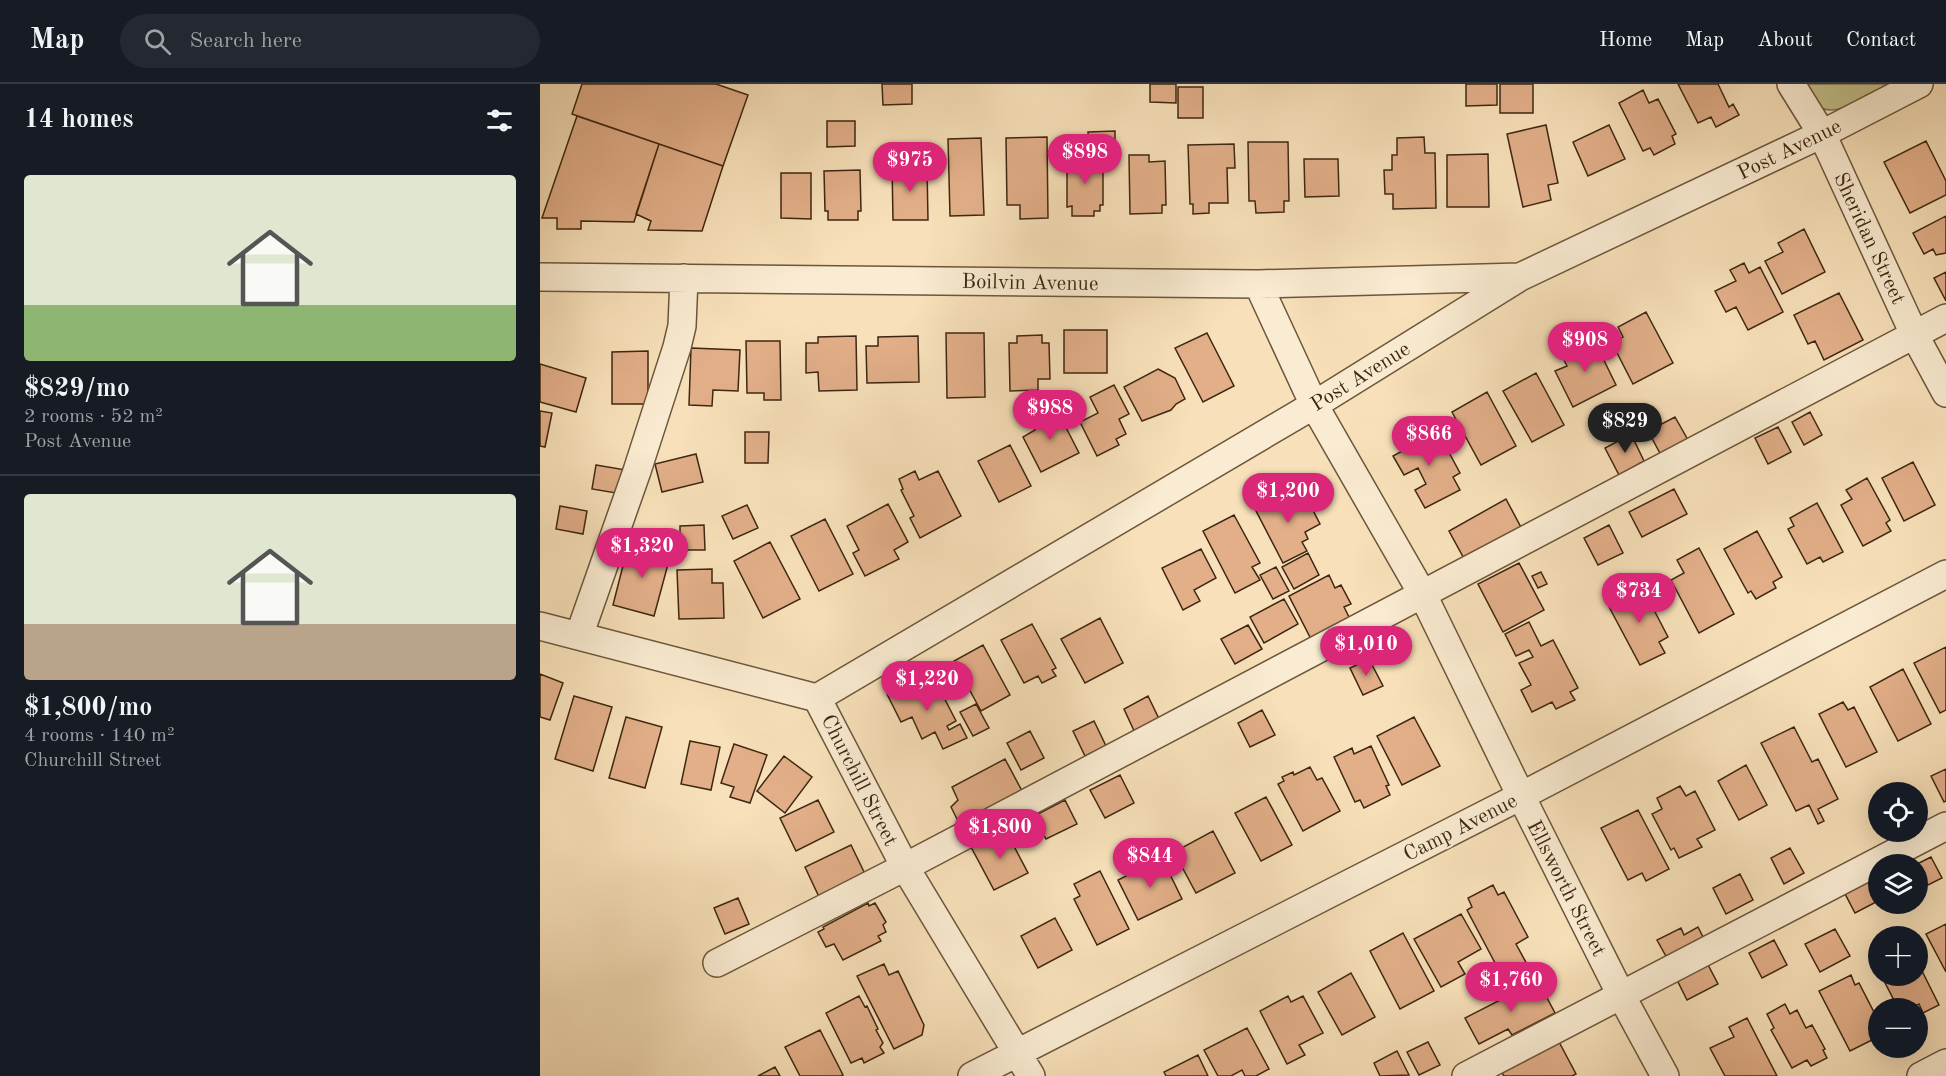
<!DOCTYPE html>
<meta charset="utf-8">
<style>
:root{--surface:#171b24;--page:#242831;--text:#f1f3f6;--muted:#9ea1a6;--line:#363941;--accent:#db2777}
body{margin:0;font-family:"Old Standard TT",serif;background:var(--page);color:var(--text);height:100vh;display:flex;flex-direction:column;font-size:22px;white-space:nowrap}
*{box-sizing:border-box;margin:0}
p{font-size:20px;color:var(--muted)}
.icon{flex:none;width:33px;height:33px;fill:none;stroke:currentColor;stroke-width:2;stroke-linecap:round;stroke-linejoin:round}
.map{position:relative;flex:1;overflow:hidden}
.drawer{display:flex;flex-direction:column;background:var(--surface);width:540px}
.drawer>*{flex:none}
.buttons{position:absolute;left:1328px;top:698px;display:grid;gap:12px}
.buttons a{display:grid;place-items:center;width:60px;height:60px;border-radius:50%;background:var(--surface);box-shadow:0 6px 24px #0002;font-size:30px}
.price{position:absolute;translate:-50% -51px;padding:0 14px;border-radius:21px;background:var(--accent);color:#fff;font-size:20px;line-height:39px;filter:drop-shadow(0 2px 3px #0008)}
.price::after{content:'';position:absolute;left:50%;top:36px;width:18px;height:14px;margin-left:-9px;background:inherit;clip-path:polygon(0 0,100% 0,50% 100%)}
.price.current{background:#222;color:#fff}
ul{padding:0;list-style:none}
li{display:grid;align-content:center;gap:12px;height:318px;padding:0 24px}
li+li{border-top:2px solid var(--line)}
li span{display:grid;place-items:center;height:186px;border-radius:6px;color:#555}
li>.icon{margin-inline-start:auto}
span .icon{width:108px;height:108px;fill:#fffc;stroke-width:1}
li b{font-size:26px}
h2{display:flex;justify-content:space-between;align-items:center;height:72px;padding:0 24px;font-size:26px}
header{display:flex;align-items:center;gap:36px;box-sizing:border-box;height:84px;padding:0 30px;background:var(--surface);border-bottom:2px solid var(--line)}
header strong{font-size:28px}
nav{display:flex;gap:33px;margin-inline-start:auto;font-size:21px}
.search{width:420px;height:54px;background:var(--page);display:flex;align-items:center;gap:15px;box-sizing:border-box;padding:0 21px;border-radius:33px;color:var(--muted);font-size:22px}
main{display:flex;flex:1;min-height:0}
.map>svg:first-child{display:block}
.green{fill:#c4c18b;stroke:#81744e;stroke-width:1.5}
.building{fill:#e2af89;stroke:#3e2711;stroke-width:1.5}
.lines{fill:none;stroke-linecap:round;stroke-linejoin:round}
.minor-casing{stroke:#6c563b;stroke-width:30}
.minor{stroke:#faecd2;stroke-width:27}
.labels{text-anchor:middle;stroke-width:4.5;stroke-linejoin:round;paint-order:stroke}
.street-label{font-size:21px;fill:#3e2711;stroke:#faecd2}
</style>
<header>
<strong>Map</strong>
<div class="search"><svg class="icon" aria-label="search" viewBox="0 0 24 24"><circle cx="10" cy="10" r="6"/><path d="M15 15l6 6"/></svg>Search here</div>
<nav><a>Home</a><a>Map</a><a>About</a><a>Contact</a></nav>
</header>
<main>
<section class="drawer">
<h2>14 homes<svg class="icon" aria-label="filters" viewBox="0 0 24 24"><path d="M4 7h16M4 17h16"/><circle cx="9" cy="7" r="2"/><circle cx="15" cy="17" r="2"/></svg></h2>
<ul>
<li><span style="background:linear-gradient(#dfe7d0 70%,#8fb573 0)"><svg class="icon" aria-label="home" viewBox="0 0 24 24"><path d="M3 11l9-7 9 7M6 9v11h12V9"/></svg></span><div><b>$829/mo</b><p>2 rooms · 52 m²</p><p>Post Avenue</p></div></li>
<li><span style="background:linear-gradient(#dfe7d0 70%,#b9a48a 0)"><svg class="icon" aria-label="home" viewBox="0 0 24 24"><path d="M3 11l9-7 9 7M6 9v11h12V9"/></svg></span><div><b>$1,800/mo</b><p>4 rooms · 140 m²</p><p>Churchill Street</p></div></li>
</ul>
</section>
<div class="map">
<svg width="1406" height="992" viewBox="0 0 1406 992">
<rect width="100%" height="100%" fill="#f8e1ba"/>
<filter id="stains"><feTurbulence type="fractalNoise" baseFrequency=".00333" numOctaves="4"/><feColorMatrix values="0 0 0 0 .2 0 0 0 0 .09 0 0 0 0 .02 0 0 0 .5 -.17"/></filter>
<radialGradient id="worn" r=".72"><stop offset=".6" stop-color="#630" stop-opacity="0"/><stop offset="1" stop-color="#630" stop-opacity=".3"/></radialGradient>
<!-- green -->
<path class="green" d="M1264,0H1348C1329,10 1290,41 1273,17C1269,12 1267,5 1264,0Z"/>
<!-- building -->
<path class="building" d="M42,0H176L208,11L183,82L32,30Z
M342,0H372V20L343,21Z
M610,0H636V19L610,18Z
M926,0H957V21L926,22Z
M960,0H993V29H960Z
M1138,0H1178L1189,23L1193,20L1199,31L1176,43L1171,33L1158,39Z
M638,3H663V34H638Z
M1103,6L1109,19L1118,15L1136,50L1132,52L1135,60L1114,71L1110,64L1103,67L1079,19Z
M37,32L119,60L94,138L41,137V145H17V134H2Z
M287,37H315V62L287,63Z
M1006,41L1018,99L1008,101L1011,116L983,123L967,50Z
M1069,41L1085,75L1048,92L1033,58Z
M575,47V71H549L548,48Z
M507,53L508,134L480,135V121H467L466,54Z
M884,53L885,69H895L896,124L853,125V110H845L844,86H852V71H857V54Z
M441,54L444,131L410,132L408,55Z
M1386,57L1406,97V111L1370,129L1344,78Z
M708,58H748L749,117H744V128L716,129L715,117H709Z
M119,60L183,82L162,147L108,146L111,137L96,130Z
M694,60L695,84H687L688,119H669V129L653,130V120H650L648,61Z
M948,70L949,123H907V71Z
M541,71H560V78H563V121H560V127H554V132H532V122L527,123V80H532V74H541Z
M589,71H609V78L625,77L626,121H622V129L590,130Z
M764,75H798L799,112L765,113Z
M352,81H387L388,136H353Z
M320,86L321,127H318V136H288V127H285L284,87Z
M241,89H271V135L241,134Z
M1406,132V169L1396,171L1393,165L1384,170L1373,149Z
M1264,145L1285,188L1242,210L1225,177L1243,168L1238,159Z
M1204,179L1209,189L1220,183L1243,228L1208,246L1196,223L1186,228L1175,207L1196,197L1190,186Z
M1406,188V217L1394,194Z
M1299,209L1323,256L1284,276L1275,257L1268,260L1254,231Z
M1106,228L1133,279L1093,300L1072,259L1083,253L1078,243Z
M524,246H567V289H524Z
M406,249H444L445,313L407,314Z
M667,249L694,302L663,318L635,264Z
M502,251V259H509L510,295H498V306L470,307L469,259H477V252Z
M316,252L317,306L279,307L278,288L266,289V259H278V253Z
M378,252L379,298L327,299L326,262H338V253Z
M1053,254L1076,301L1033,323L1015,287L1027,282L1021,270Z
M206,257H240L241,316H224V309H207Z
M151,264L200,266L198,307L173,306L172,322L149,321Z
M108,267V320H72V268Z
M0,280L46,294L36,328L0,318Z
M618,285L635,294L645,315L636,320L631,326L602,337L584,303Z
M996,289L1024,341L992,358L963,307Z
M574,301L589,330L579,335L586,350L576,355L579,361L557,372L540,338L558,329L550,313Z
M947,308L976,362L941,381L912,328Z
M516,324L539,369L501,388L483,353L495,346L490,336Z
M0,327L12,329L5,363L0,362Z
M1270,328L1282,351L1264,361L1252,338Z
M1135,333L1148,356L1121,371L1108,347Z
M890,343L902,365L906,363L920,389L913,393L920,406L885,424L875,406L886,400L878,384L864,391L853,372L866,365L862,358Z
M1238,343L1251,368L1228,380L1215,354Z
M205,348H229L228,379H205Z
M1091,350L1104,377L1079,391L1065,364Z
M470,361L491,402L459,418L438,377Z
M156,370L163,398L122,408L115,380Z
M1373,378L1395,421L1364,437L1342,394Z
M56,381L86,386L82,410L52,405Z
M375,387L379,396L398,387L421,432L380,454L370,434L374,432L361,406L363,405L359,395Z
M1327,394L1350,436L1346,439L1351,447L1323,462L1301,421L1312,415L1306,406Z
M1134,405L1147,430L1102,453L1089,428Z
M763,407L780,440L765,448L768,455L762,458L767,467L743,479L714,423L731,415L735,422Z
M966,415L984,449L927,480L909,447Z
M1277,419L1303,468L1283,478L1280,473L1267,480L1248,445L1254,442L1250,434Z
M348,420L368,458L354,466L359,475L325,492L313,469L319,466L307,442Z
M207,421L218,444L193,455L182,432Z
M20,422L47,427L43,450L16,445Z
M694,431L720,479L712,483L720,496L695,509L663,447Z
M285,435L313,490L279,507L251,452Z
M164,441L165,466H140V442Z
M1069,441L1083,469L1058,481L1044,454Z
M1217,447L1242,493L1233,498L1236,504L1216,515L1211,507L1208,509L1184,465Z
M89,458L131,469L114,532L73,521Z
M230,458L260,515L223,534L194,477Z
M1159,464L1194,530L1159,549L1131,496L1144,489L1137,476Z
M661,465L676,494L654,506L660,517L643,526L622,484Z
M768,469L779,491L754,505L742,483Z
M979,479L1004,526L963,548L938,500Z
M736,483L749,507L733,515L720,491Z
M172,485V499H183L184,534L139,535L137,486Z
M1001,488L1007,500L998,504L992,492Z
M789,491L795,504L801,501L811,520L804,523L812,539L773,559L749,512Z
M1101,501L1128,553L1119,558L1125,569L1100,581L1067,519Z
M744,515L758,540L724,559L710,533Z
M560,534L583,579L545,599L521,555Z
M989,538L1001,562L1013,556L1038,604L1030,608L1035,616L1016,625L1012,618L992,628L981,606L991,601L979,579L993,573L989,566L976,572L965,550Z
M492,540L516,584L512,586L516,592L502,599L498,592L484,599L461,556Z
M708,541L722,565L695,580L681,555Z
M443,561L470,611L441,627L414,577Z
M1406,563V626L1400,629L1374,579Z
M829,575L843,602L823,611L810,584Z
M1363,585L1391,640L1358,657L1330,603Z
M0,590L23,599L10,636L0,633Z
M374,596L379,607L396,598L416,637L407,642L409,646L420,640L427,654L403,665L395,648L382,655L372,633L361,638L347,610Z
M34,612L72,623L53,687L15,675Z
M608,612L621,639L596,651L584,625Z
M1303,618L1308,626L1314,623L1337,668L1306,683L1279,630Z
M436,620L449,644L433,652L420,628Z
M722,626L735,651L710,663L698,639Z
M86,633L122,643L105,704L69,694Z
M874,633L900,682L862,701L837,652Z
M554,637L566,662L545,672L533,647Z
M1254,643L1272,678L1278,675L1298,715L1278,725L1284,737L1278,740L1269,721L1256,727L1221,659Z
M490,647L504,674L481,686L467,659Z
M150,657L180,663L171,706L141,700Z
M194,660L227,671L210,719L190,713L194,703L181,699Z
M831,662L849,701L846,702L850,711L824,724L820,716L815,718L794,673L812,664L814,670Z
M244,672L272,693L245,729L217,707Z
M465,675L482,707L419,739L411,723L418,716L412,703Z
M1206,681L1227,721L1199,736L1178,697Z
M770,683L777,696L782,694L800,727L763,747L738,700L744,697L742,693L753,688L754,691Z
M1406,685V717L1404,718L1391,692Z
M580,691L594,719L565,734L550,706Z
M1140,702L1146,712L1155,707L1175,746L1157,755L1162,763L1139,774L1134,764L1131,766L1112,730L1122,725L1117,714Z
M726,713L752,761L721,777L695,729Z
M278,716L294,748L256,767L240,734Z
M525,716L537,740L506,755L494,732Z
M1098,726L1129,785L1106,797L1102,789L1088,796L1061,744Z
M465,745L488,789L454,806L431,763Z
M673,747L695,789L656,809L634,768Z
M311,761L326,792L280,815L265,783Z
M1250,764L1264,789L1244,800L1231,774Z
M1391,773L1402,794L1378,806L1377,780Z
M622,774L642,815L598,836L578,796Z
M560,787L589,845L557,861L534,815L540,812L534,800Z
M1334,788L1338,795V817L1315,829L1302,804Z
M1200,790L1213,816L1186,830L1173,804Z
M953,801L958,811L964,808L988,853L976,860L988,882L963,894L927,826L932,823L928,814Z
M198,814L209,840L185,850L174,824Z
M328,819L329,822L335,819L346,838L343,841L346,848L338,852L341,857L303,876L294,860L286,863L278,848L284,845L283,843Z
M921,830L941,865L918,878L925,890L901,903L874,855Z
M515,834L532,866L498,884L481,852Z
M1406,840V888L1386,850Z
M1158,843L1164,855L1127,874L1117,856L1141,844L1144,851Z
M1295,845L1310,872L1280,888L1265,860Z
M863,849L894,907L860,925L830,867Z
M1234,856L1247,881L1222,894L1209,869Z
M1165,875L1178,900L1147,916L1134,890Z
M1377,877L1399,921L1383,929L1379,920L1371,924H1358L1341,891H1377Z
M344,880L349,891L358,887L384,941L382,951L354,965L317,892Z
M811,889L835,933L802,951L778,908Z
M1311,891L1315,901L1319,899L1338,936V953L1310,967L1279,907Z
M998,897L1015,929L972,951L968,945L939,960L925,934L970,911L968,908L985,899L987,902Z
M319,912L325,923L327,922L338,945L336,946L343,959L340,963L344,969L324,979L322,974L311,979L286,929Z
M748,912L751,918L763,912L783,949L759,961L765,971L747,980L720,927Z
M1245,920L1250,930L1257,926L1266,944L1272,941L1285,965L1283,966L1287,974L1271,982L1267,976L1252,984L1231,946L1234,944L1227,930Z
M1207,934L1237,992H1185L1170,964L1194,953L1189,943Z
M707,944L729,985L716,992H705L702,986L691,992H678L664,966Z
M280,946L303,991L301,992H260L245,963Z
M1018,956L1036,990L1032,992H964L960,986Z
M888,958L900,981L879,991L867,968Z
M857,967L869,991L840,992L834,979Z
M658,971L668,992H626L624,988Z
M235,983L240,992H218Z"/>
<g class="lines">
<defs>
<path id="minor" d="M1251,0L1282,50L1374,250L1406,309
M0,193L718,200L980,193
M718,200L774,321L883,511L981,712L1081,911L1125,992
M0,542L277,614L365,783L491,992
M39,552L97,387L137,263L142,242L144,194
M277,614L774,321L980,193L1282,50L1379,0
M177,879L365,783L1406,234
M432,992L981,712L1406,490
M926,992L1406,742
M1381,992L1406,979"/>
</defs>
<!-- minor casing -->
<use href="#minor" class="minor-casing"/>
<!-- minor -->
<use href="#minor" class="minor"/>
</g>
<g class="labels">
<!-- street labels -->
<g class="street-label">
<text transform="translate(1249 65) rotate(-26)" y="7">Post Avenue</text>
<text transform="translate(1330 154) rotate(65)" y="7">Sheridan Street</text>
<text transform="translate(490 198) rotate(1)" y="7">Boilvin Avenue</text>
<text transform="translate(820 292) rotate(-32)" y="7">Post Avenue</text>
<text transform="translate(320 696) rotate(63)" y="7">Churchill Street</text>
<text transform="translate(920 743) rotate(-27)" y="7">Camp Avenue</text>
<text transform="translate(1027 804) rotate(63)" y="7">Ellsworth Street</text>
</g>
</g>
<rect width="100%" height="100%" filter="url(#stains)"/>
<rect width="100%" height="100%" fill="url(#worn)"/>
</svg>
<div class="buttons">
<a><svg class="icon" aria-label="locate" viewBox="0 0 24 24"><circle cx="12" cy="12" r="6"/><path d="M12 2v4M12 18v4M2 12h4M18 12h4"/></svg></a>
<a><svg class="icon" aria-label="layers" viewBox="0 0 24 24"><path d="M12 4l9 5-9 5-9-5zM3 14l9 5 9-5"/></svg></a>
<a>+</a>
<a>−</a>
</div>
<b class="price" style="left:545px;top:101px">$898</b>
<b class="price" style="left:370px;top:109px">$975</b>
<b class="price" style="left:1045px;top:289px">$908</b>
<b class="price" style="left:510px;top:357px">$988</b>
<b class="price current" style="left:1085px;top:370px">$829</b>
<b class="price" style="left:889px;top:383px">$866</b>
<b class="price" style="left:748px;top:440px">$1,200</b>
<b class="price" style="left:102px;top:495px">$1,320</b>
<b class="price" style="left:1099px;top:540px">$734</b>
<b class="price" style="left:826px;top:593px">$1,010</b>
<b class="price" style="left:387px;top:628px">$1,220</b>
<b class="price" style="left:460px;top:776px">$1,800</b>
<b class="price" style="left:610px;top:805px">$844</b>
<b class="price" style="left:971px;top:929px">$1,760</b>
</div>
</main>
